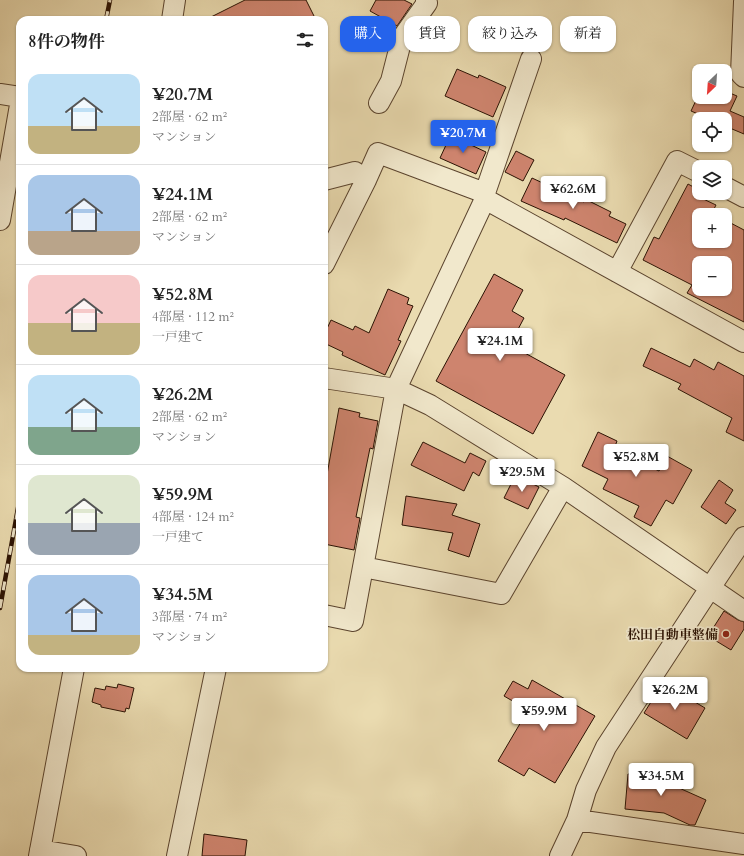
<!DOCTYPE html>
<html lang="ja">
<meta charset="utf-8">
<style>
:root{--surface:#fff;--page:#f6f6f6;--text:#222;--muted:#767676;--line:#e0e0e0;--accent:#2563eb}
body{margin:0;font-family:Cardo,"Noto Serif JP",serif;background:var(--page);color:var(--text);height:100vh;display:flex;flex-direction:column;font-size:15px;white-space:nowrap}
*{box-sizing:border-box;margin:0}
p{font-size:13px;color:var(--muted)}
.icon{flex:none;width:22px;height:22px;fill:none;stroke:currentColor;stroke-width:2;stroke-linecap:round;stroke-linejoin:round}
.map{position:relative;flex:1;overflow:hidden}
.sheet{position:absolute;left:16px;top:16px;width:312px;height:656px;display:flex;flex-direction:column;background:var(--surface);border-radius:12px;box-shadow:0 1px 3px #0004}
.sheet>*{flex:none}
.guide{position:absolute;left:340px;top:16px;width:344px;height:36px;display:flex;gap:8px}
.needle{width:26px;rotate:205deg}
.fabs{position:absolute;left:692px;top:64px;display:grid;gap:8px}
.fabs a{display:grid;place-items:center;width:40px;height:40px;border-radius:8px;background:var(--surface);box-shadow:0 1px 3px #0004;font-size:20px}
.price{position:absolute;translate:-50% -34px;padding:0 9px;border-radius:4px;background:#fff;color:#222;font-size:13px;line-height:26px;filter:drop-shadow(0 1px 2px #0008)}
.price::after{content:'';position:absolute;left:50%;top:24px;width:12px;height:9px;margin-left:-6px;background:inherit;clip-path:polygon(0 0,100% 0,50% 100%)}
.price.selected{background:var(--accent);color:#fff}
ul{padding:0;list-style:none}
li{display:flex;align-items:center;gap:12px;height:100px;padding:0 12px}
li+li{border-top:1px solid var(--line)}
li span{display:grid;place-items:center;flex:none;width:112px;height:80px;border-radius:12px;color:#555}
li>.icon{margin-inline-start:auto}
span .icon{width:48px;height:48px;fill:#fffc;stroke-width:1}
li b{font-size:17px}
h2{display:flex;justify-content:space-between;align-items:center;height:48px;padding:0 12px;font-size:17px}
.pill{padding:0 14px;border-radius:12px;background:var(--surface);box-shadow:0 1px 3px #0004;font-size:14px;line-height:36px}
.pill.selected{background:var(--accent);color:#fff}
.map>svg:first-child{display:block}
.building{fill:#ce846e;stroke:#2b1203;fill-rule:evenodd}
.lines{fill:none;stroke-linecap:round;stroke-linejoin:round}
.minor-casing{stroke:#5b442e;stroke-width:22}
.minor{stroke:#f1e8cc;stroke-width:20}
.rail-casing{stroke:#2b1203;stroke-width:4.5}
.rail{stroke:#f1e8cc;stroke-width:3;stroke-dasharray:9;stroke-linecap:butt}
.poi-dot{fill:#8f2418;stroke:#f1e8cc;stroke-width:1.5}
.labels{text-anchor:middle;stroke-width:3.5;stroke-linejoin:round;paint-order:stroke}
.poi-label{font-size:13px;font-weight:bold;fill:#2b1203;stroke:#f1e8cc;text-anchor:end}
</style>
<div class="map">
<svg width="744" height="856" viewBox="0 0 744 856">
<rect width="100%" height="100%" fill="#eadbb0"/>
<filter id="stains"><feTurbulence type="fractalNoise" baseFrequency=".005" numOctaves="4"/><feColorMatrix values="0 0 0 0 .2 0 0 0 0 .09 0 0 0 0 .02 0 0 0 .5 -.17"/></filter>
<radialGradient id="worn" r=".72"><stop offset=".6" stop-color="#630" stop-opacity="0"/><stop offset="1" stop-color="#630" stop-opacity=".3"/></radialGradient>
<!-- building -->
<path class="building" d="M245,0H306L316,20H205Z
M376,0H404L412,4L397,26L370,11Z
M457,69L478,78L479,75L506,87L493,117L445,96Z
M725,91L737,96L730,111L744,117V134L725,126V119H710L691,111L699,94V97H725Z
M452,132L472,142L471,145L486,152L476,174L440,158Z
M516,151L534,160L523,181L505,172Z
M532,178L584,202L585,199L611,212L609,216L626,224L617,243L565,218L564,220L521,201Z
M688,184L699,190V193H701L699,197L716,205L712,213L716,215H699V241H725V220L744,230V322L687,293L692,285L643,260L654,237L659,239ZM699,263H725V289H699Z
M494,274L523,290L512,311L524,318L515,335L528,342L523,352L565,375L533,434L436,381Z
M388,289L409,298L407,304L413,306L398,340L401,341L385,375L342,355L343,352L324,343V335L331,320L353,330L355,326L369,333Z
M651,348L690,367L694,359L714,370L718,362L744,376V441L726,432L732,418L678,389L681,384L643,366Z
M339,408L360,413L359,417L378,421L373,449L370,448L356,517L360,518L354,550L324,544V479L326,480Z
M598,432L617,441L614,449L659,471L667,456L692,470L673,504L666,500L651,526L634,517L639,506L603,489L608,479L582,466Z
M423,442L465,463L470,453L486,461L479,476L473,472L464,491L411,465Z
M523,479L539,487L528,509L504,498L513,480L521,483Z
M719,480L733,490L725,503L736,510L726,524L701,507Z
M406,496L457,504L452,515L480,524L469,557L448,550L453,533L402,525Z
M724,611L738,620L744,622V629L731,650L708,636Z
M532,680L595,716L555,783L529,768L524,776L498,761L528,710L504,696L513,681L528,689Z
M663,683L705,708L687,739L644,713Z
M118,684L134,688L129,709L126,708L125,712L101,707V705L92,702L95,688L105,690L106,686L117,688Z
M631,765L649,767V775L668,777V783L706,800L695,825H690L664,813L625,809L628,774H630Z
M204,834L247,840L245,856H202Z"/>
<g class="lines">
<defs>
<path id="minor" d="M744,2L741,74L744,77
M172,20L175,0
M0,94L20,97
M379,103L391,81L402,38L427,3L426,0
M324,180L355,172L366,180
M725,187L744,197
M485,199L744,342
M0,220L20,105
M324,264L366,180L378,153L485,193
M617,272L677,161L699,172
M324,378L396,389L430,405L563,487L744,611
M363,567L501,594L563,487
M324,615L353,621L396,389L485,199V193L531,59
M577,820L744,844
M40,850L76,856
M39,856L74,668
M177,856L216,668
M560,856L577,820L586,790L606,747L710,588L744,537"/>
</defs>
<!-- minor casing -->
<use href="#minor" class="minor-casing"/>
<!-- minor -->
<use href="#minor" class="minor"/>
<defs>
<path id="rail" d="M106,20L110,0
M0,608L20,497"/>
</defs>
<!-- rail casing -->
<use href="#rail" class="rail-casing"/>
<!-- rail -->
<use href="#rail" class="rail"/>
</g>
<!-- markers -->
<circle class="poi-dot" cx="726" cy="634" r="4"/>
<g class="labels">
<!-- poi labels -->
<g class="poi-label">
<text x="718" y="639">松田自動車整備</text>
</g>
</g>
<rect width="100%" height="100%" filter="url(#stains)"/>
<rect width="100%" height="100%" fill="url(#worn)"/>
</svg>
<div class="fabs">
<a><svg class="needle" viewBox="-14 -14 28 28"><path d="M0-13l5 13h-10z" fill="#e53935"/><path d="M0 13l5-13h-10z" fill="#767676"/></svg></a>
<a><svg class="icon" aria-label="locate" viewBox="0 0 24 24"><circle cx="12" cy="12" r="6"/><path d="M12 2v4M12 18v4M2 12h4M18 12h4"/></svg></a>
<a><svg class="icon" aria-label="layers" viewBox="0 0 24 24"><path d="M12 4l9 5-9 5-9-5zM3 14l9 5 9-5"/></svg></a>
<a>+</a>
<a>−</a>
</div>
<b class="price selected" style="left:463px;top:154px">¥20.7M</b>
<b class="price" style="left:573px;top:210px">¥62.6M</b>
<b class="price" style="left:500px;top:362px">¥24.1M</b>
<b class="price" style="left:636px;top:478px">¥52.8M</b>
<b class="price" style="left:522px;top:493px">¥29.5M</b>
<b class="price" style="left:675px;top:711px">¥26.2M</b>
<b class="price" style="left:544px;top:732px">¥59.9M</b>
<b class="price" style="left:661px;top:797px">¥34.5M</b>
<div class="guide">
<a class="pill selected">購入</a>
<a class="pill">賃貸</a>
<a class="pill">絞り込み</a>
<a class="pill">新着</a>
</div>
<section class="sheet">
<h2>8件の物件<svg class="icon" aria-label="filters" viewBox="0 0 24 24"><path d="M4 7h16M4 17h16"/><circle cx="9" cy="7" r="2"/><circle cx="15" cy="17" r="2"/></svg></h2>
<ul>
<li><span style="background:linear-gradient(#bfe0f5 65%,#c2b280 0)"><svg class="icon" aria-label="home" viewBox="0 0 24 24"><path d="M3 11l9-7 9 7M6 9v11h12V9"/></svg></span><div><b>¥20.7M</b><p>2部屋 · 62 m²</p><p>マンション</p></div></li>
<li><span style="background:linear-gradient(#a9c7e8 70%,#b9a48a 0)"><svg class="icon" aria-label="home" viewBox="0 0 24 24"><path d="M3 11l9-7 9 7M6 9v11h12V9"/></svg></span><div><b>¥24.1M</b><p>2部屋 · 62 m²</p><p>マンション</p></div></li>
<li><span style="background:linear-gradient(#f6c9c9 60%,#c2b280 0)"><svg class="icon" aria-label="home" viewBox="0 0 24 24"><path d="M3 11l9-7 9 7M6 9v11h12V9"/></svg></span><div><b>¥52.8M</b><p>4部屋 · 112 m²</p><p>一戸建て</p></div></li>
<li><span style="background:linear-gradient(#bfe0f5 65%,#7fa58c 0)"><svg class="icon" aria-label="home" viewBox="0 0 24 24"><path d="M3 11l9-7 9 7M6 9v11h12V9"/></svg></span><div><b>¥26.2M</b><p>2部屋 · 62 m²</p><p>マンション</p></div></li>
<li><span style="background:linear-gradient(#dfe7d0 60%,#9aa5b1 0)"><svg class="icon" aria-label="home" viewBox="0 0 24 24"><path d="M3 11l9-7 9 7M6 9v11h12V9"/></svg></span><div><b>¥59.9M</b><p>4部屋 · 124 m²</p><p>一戸建て</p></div></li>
<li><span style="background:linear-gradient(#a9c7e8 75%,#c2b280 0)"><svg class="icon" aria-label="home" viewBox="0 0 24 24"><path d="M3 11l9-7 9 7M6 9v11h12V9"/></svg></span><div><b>¥34.5M</b><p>3部屋 · 74 m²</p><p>マンション</p></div></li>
</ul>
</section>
</div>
